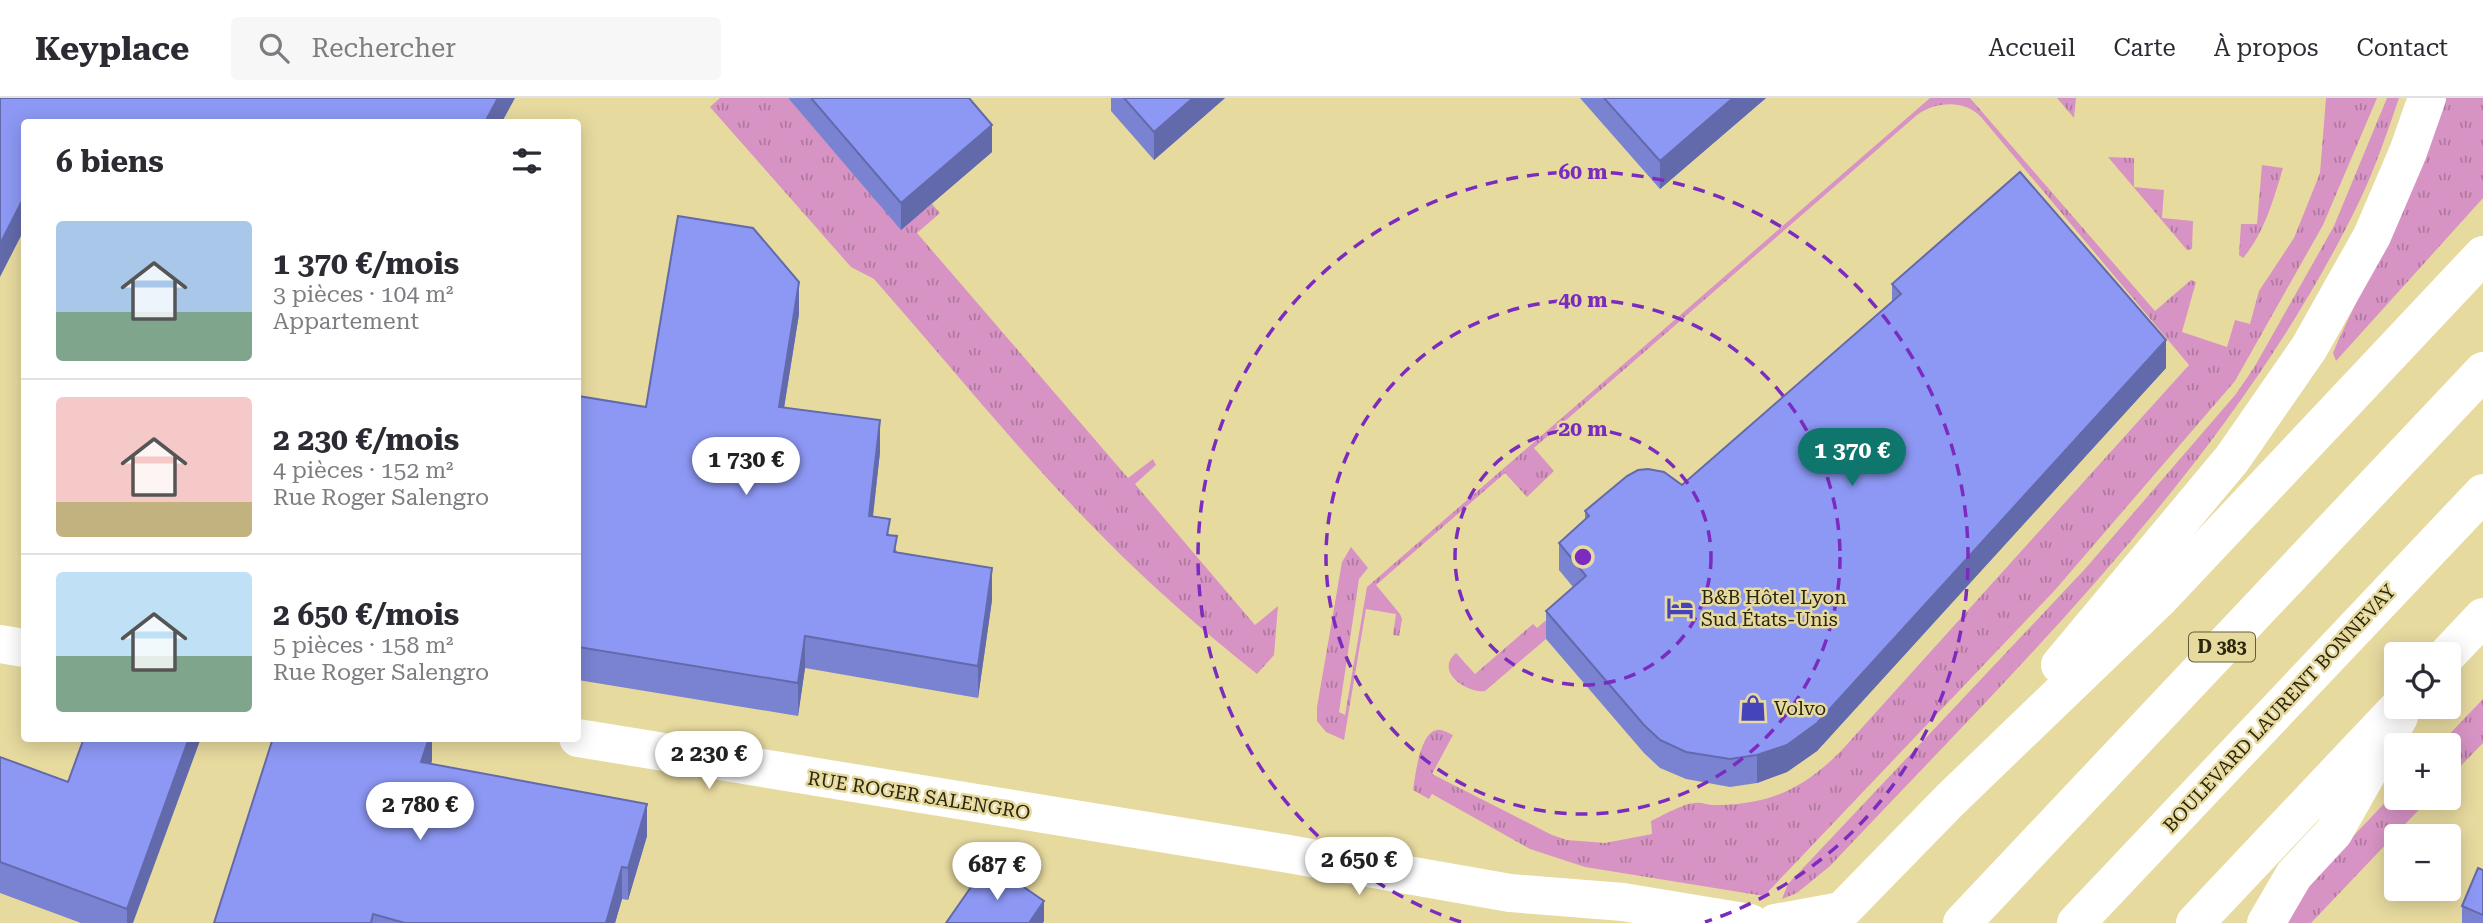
<!DOCTYPE html>
<html lang="fr">
<meta charset="utf-8">
<style>
:root{--surface:#fff;--page:#f7f7f7;--text:#2b2b33;--muted:#7c7c81;--line:#e1e1e2;--accent:#0f766e}
body{margin:0;font-family:"Roboto Serif",serif;background:var(--page);color:var(--text);height:100vh;display:flex;flex-direction:column;font-size:26px;white-space:nowrap}
*{box-sizing:border-box;margin:0}
p{font-size:23px;color:var(--muted)}
.icon{flex:none;width:38px;height:38px;fill:none;stroke:currentColor;stroke-width:2;stroke-linecap:round;stroke-linejoin:round}
.map{position:relative;flex:1;overflow:hidden}
.sheet{position:absolute;left:21px;top:21px;width:560px;height:623px;display:flex;flex-direction:column;background:var(--surface);border-radius:7px;box-shadow:0 4px 18px #0003}
.sheet>*{flex:none}
.controls{position:absolute;left:2384px;top:544px;display:grid;gap:14px}
.controls a{display:grid;place-items:center;width:77px;height:77px;border-radius:7px;background:var(--surface);box-shadow:0 4px 18px #0003;font-size:35px}
.price{position:absolute;translate:-50% -60px;padding:0 16px;border-radius:24px;background:#fff;color:#222;font-size:23px;line-height:46px;filter:drop-shadow(0 2px 4px #0008)}
.price::after{content:'';position:absolute;left:50%;top:42px;width:21px;height:16px;margin-left:-10px;background:inherit;clip-path:polygon(0 0,100% 0,50% 100%)}
.price.selected{background:var(--accent);color:#fff}
ul{padding:0;list-style:none}
li{display:flex;align-items:center;gap:21px;height:175px;padding:0 35px}
li+li{border-top:2px solid var(--line)}
li span{display:grid;place-items:center;flex:none;width:196px;height:140px;border-radius:7px;color:#555}
li>.icon{margin-inline-start:auto}
span .icon{width:84px;height:84px;fill:#fffc;stroke-width:1}
li b{font-size:30px}
h2{display:flex;justify-content:space-between;align-items:center;height:84px;padding:0 35px;font-size:30px}
header{display:flex;align-items:center;gap:42px;box-sizing:border-box;height:98px;padding:0 35px;background:var(--surface);border-bottom:2px solid var(--line)}
header strong{font-size:33px}
nav{display:flex;gap:38px;margin-inline-start:auto;font-size:24px}
.search{width:490px;height:63px;background:var(--page);display:flex;align-items:center;gap:18px;box-sizing:border-box;padding:0 24px;border-radius:7px;color:var(--muted);font-size:26px}
.map>svg:first-child{display:block}
.grass{fill:url(#grass-tufts)}
.lines{fill:none;stroke-linecap:round;stroke-linejoin:round}
.street{stroke:#fff;stroke-width:38}
.highway{stroke:#fff;stroke-width:38}
.wall{fill:#7983d2}
.shaded-wall{fill:#636aab}
.building{fill:#8d98f4;stroke:#636aab;stroke-width:2}
.ring{fill:none;stroke:#7b2cbf;stroke-width:3.5;stroke-dasharray:12 9}
.labels{text-anchor:middle;stroke-width:5;stroke-linejoin:round;paint-order:stroke}
.shield{fill:#e7da9f;stroke:#635c3a;stroke-width:2}
.shield-label{font-size:18px;font-weight:bold;fill:#2b260e}
.poi-label{font-size:19px;fill:#2b260e;stroke:#e7da9f;text-anchor:start}
.street-label{font-size:19px;fill:#2b260e;stroke:#e7da9f}
.centre{fill:#7b2cbf;stroke:#e7da9f;stroke-width:3.5}
.ring-label{font-size:21px;text-anchor:middle;font-weight:bold;fill:#7b2cbf;stroke:#e7da9f;stroke-width:5;stroke-linejoin:round;paint-order:stroke}
</style>
<header>
<strong>Keyplace</strong>
<div class="search"><svg class="icon" aria-label="search" viewBox="0 0 24 24"><circle cx="10" cy="10" r="6"/><path d="M15 15l6 6"/></svg>Rechercher</div>
<nav><a>Accueil</a><a>Carte</a><a>À propos</a><a>Contact</a></nav>
</header>
<div class="map">
<svg width="2483" height="825" viewBox="0 0 2483 825">
<defs>
<pattern id="grass-tufts" width="24" height="20" patternUnits="userSpaceOnUse" patternTransform="scale(1.75)"><rect width="24" height="20" fill="#d793c4"/><path d="M3 7l-1-3M5 7V3M7 7l1-3M15 17l-1-3M17 17v-4M19 17l1-3" fill="none" stroke="#af789e"/></pattern>
</defs>
<rect width="100%" height="100%" fill="#e7da9f"/>
<!-- grass -->
<path class="grass" d="M720,0H788L901,131L932,106L940,115L917,135L1128,380L1153,361L1156,367L1135,386L1255,527L1278,508L1274,557L1257,576C1203,533 1151,488 1103,439C1022,358 950,267 874,181L851,169L710,9Z
M1930,0H1970L2155,213L2191,182L2196,184L2182,234L2227,249L2235,222L2250,226L2259,193L2294,140L2320,75L2326,0H2377L2323,127L2235,283L2055,492L1764,798L1585,769L1530,751L1432,696L1429,701L1413,692C1415,679 1420,634 1437,632C1442,631 1448,635 1453,637L1432,676L1552,737L1567,742L1605,745L1652,736L1651,723C1662,718 1684,705 1695,705C1702,704 1710,708 1717,707C1771,706 1803,691 1841,653L2189,267L1981,19C1964,1 1935,4 1917,17L1534,350L1554,373L1527,399L1505,375L1376,487L1400,516L1402,521L1399,538L1393,537L1396,516L1366,511L1344,642L1326,634L1317,623V609L1342,464L1351,449L1368,470L1359,481L1339,614L1345,617L1367,489Z
M2057,0H2076L2074,20Z
M2387,0H2399C2387,35 2375,71 2359,104C2234,362 2024,562 1830,768L1797,795L1782,801L1788,786L2085,471L2236,296L2255,268L2334,128Z
M2444,0H2483V100L2336,263L2333,255L2338,243L2425,59Z
M2108,59L2134,60V89L2164,92L2162,120L2193,123L2192,151L2187,152Z
M2262,67L2283,70C2274,100 2264,136 2243,160L2239,157L2241,126H2257Z
M1578,495L1546,541L1485,593C1470,596 1433,575 1456,555L1475,576L1533,526L1537,530Z
M2483,601V645L2448,681V648L2439,647Z
M2396,693V700H2430L2311,825H2288L2308,786Z"/>
<g class="lines">
<!-- street -->
<path class="street" d="M0,546L24,550
M578,640L1283,755L1510,795L1623,804L1750,825
M1775,825L1841,813
M2266,825L2294,777L2334,734L2399,619"/>
<!-- highway -->
<path class="highway" d="M2448,556L2483,519
M2060,567L2232,361L2309,250L2372,138L2408,54L2427,0
M1830,825L1950,702L2161,499L2483,157
M1962,825L2483,273
M2076,825L2483,395
M2195,825L2399,609"/>
</g>
<!-- wall -->
<path class="wall" d="M788,0H969L992,54L901,132Z
M1111,0H1225L1154,62L1111,13Z
M1580,0H1766L1660,91Z
M1892,186L2166,270L1817,653L1787,674L1757,685L1730,689L1686,681L1660,670L1644,655L1546,541V513L1573,489L1559,472V445L1585,422V413L1682,387L1892,204Z
M799,216L784,310L880,354L873,419L890,437L897,454L992,502L978,600L805,570L798,618L578,582V298L646,309Z
M432,640L431,666L647,738L628,802L622,801L615,825H214Z
M0,659L68,684L133,825H81L0,795Z
M2483,772V825H2462V808Z"/>
<!-- shaded-wall -->
<path class="shaded-wall" d="M498,0H515L502,24H485Z
M1193,0H1225L1154,62V34Z
M1733,0H1766L1660,91V63Z
M992,27V54L901,132V105Z
M24,99V132L0,179V146Z
M799,184V216L779,341V309Z
M2166,242V270L1817,653L1787,674L1757,685V657Z
M880,322V354L869,451V418Z
M992,470V502L978,600V568Z
M805,538V570L798,618V585Z
M189,640H201L133,825H127V811Z
M429,640H432V663L421,696V664Z
M647,706V738L628,802V770Z
M622,769V801L615,825H606Z
M1044,803V823L1043,825H1029Z"/>
<!-- building -->
<path class="building" d="M0,0H498L485,24H24V99L0,146Z
M811,0H969L992,27L901,105Z
M1124,0H1193L1154,34Z
M1604,0H1733L1660,63Z
M2020,74L2166,242L1817,625L1787,647L1757,657L1730,661L1686,654L1660,642L1644,627L1546,513L1586,478L1559,445L1589,418L1585,413L1627,378L1638,372L1648,371L1664,374L1682,387L1901,196L1892,186Z
M678,118L753,130L799,184L779,309L880,322L869,418L890,421L887,437L897,438L894,454L992,470L978,568L805,538L798,585L578,549V298L646,309Z
M84,640H189L127,811L0,764V659L68,684Z
M273,640H429L421,664L647,706L628,770L622,769L606,825H405L373,816L371,825H214Z
M993,768L1044,803L1029,825H946L978,779L983,782Z
M2478,770L2483,772V817L2462,808Z"/>
<!-- distance rings -->
<g class="ring">
<circle cx="1583" cy="459" r="128"/>
<circle cx="1583" cy="459" r="257"/>
<path d="M1461 824A385 385 0 1 1 1705 824"/>
</g>
<!-- icons -->
<defs>
<symbol id="hotel-bare" viewBox="-9 -9 18 18"><path d="M-6-4.5h1.5V1H6V5H4.5V3h-9V5H-6ZM-4 0a1.8 1.8 0 1 1 3.6 0ZM.5 0V-2.5h3Q6-2.5 6 0Z" fill="#4544b9" stroke="#e7da9f" stroke-width="2.5" paint-order="stroke"/></symbol>
<symbol id="shop-bare" viewBox="-9 -9 18 18"><path d="M-5-2.5h2.3a2.7 3.5 0 0 1 5.4 0H5L5.5 6h-11ZM-1.5-2.5h3a1.5 2.3 0 0 0-3 0Z" fill="#4544b9" stroke="#e7da9f" stroke-width="2.5" paint-order="stroke"/></symbol>
</defs>
<g fill-rule="evenodd">
<use href="#hotel-bare" x="1661" y="491" width="38" height="38"/>
<use href="#shop-bare" x="1734" y="591" width="38" height="38"/>
</g>
<g class="labels">
<!-- shield labels -->
<rect class="shield" x="2189" y="534.5" width="66" height="29" rx="5"/>
<g class="shield-label">
<text x="2222" y="555">D 383</text>
</g>
<!-- poi labels -->
<g class="poi-label">
<text x="1701" y="506">B&amp;B Hôtel Lyon<tspan x="1701" dy="22">Sud États-Unis</tspan></text>
<text x="1774" y="617">Volvo</text>
</g>
<!-- street labels -->
<g class="street-label">
<text transform="translate(2279 610) rotate(-47)" y="7">BOULEVARD LAURENT BONNEVAY</text>
<text transform="translate(919 697) rotate(9)" y="7">RUE ROGER SALENGRO</text>
</g>
</g>
<circle cx="1583" cy="459" r="10" class="centre"/>
<g class="ring-label">
<text x="1583" y="81">60 m</text>
<text x="1583" y="209">40 m</text>
<text x="1583" y="338">20 m</text>
</g>
</svg>
<div class="controls">
<a><svg class="icon" aria-label="locate" viewBox="0 0 24 24"><circle cx="12" cy="12" r="6"/><path d="M12 2v4M12 18v4M2 12h4M18 12h4"/></svg></a>
<a>+</a>
<a>−</a>
</div>
<b class="price selected" style="left:1852px;top:390px">1 370 €</b>
<b class="price" style="left:746px;top:399px">1 730 €</b>
<b class="price" style="left:709px;top:693px">2 230 €</b>
<b class="price" style="left:420px;top:744px">2 780 €</b>
<b class="price" style="left:1359px;top:799px">2 650 €</b>
<b class="price" style="left:997px;top:804px">687 €</b>
<section class="sheet">
<h2>6 biens<svg class="icon" aria-label="filters" viewBox="0 0 24 24"><path d="M4 7h16M4 17h16"/><circle cx="9" cy="7" r="2"/><circle cx="15" cy="17" r="2"/></svg></h2>
<ul>
<li><span style="background:linear-gradient(#a9c7e8 65%,#7fa58c 0)"><svg class="icon" aria-label="home" viewBox="0 0 24 24"><path d="M3 11l9-7 9 7M6 9v11h12V9"/></svg></span><div><b>1 370 €/mois</b><p>3 pièces · 104 m²</p><p>Appartement</p></div></li>
<li><span style="background:linear-gradient(#f6c9c9 75%,#c2b280 0)"><svg class="icon" aria-label="home" viewBox="0 0 24 24"><path d="M3 11l9-7 9 7M6 9v11h12V9"/></svg></span><div><b>2 230 €/mois</b><p>4 pièces · 152 m²</p><p>Rue Roger Salengro</p></div></li>
<li><span style="background:linear-gradient(#bfe0f5 60%,#7fa58c 0)"><svg class="icon" aria-label="home" viewBox="0 0 24 24"><path d="M3 11l9-7 9 7M6 9v11h12V9"/></svg></span><div><b>2 650 €/mois</b><p>5 pièces · 158 m²</p><p>Rue Roger Salengro</p></div></li>
</ul>
</section>
</div>
